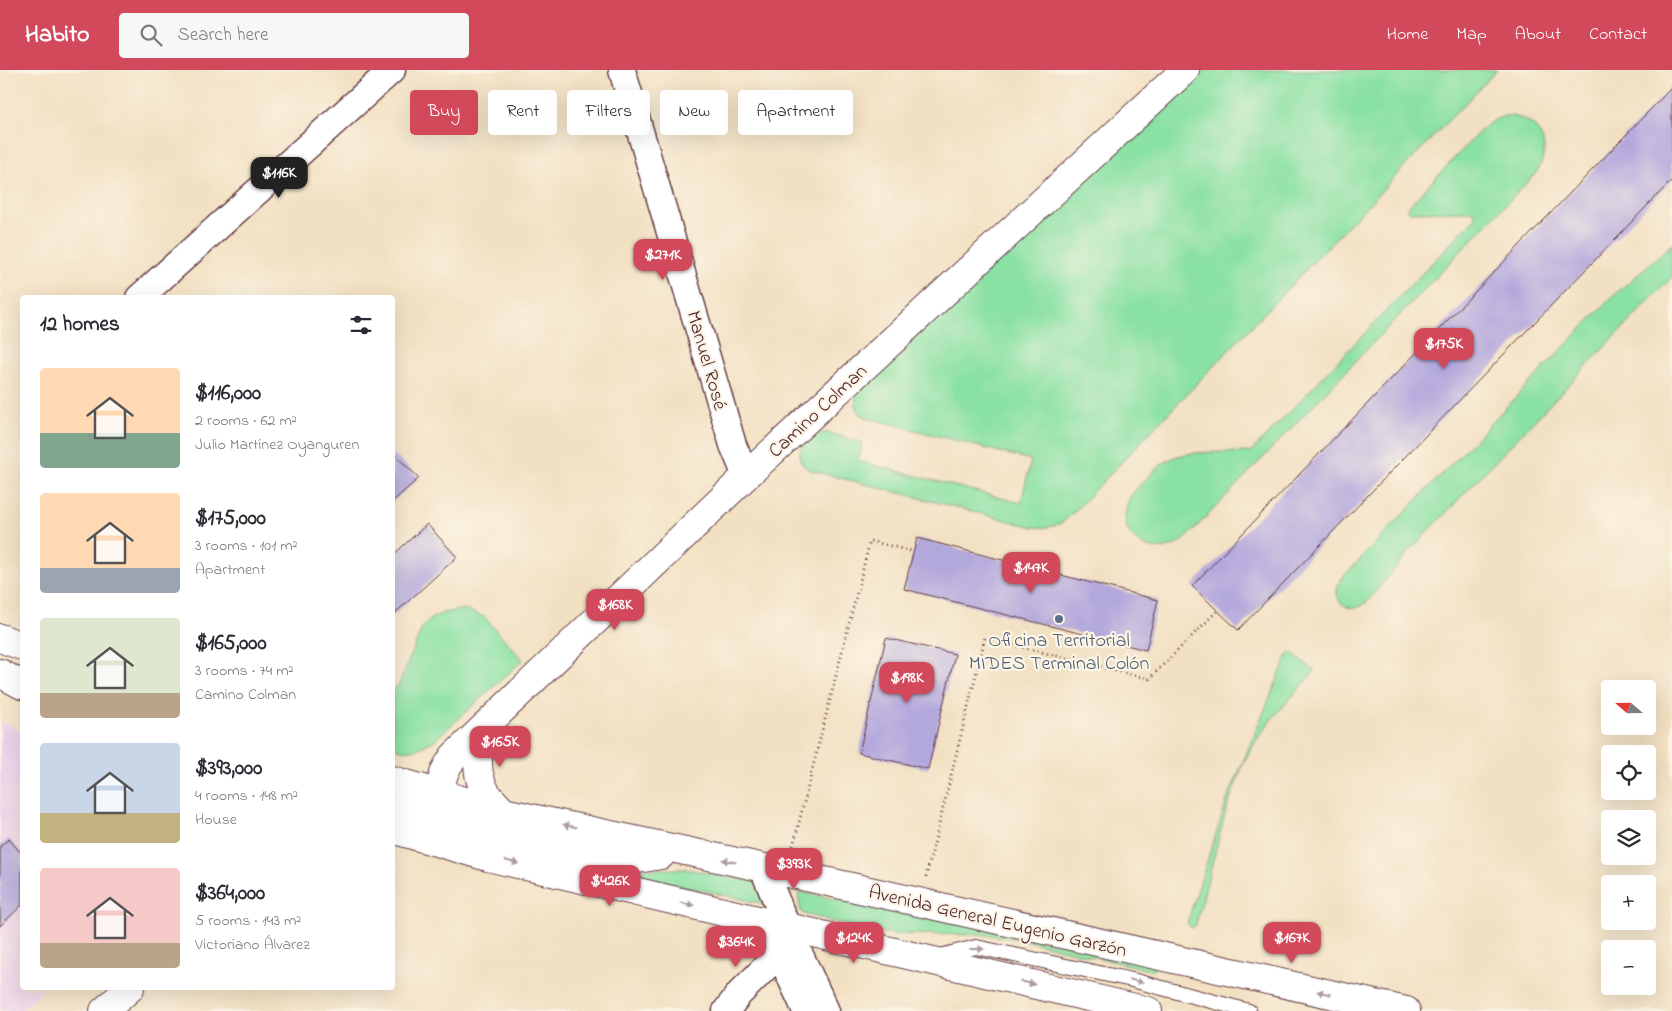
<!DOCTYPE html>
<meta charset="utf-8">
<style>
:root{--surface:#fff;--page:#f7f7f7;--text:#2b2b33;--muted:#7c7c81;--accent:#d1495b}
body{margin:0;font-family:"Indie Flower",sans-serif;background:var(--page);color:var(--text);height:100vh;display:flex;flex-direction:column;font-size:19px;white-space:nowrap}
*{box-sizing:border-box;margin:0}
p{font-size:16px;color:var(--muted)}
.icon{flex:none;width:28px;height:28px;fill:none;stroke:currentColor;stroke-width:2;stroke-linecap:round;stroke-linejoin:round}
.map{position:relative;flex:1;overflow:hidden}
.details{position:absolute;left:20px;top:225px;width:375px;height:695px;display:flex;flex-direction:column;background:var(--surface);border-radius:5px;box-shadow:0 5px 20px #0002}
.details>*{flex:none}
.hud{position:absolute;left:410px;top:20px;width:475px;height:45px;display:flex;gap:10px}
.needle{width:32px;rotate:290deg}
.controls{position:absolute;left:1601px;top:610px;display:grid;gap:10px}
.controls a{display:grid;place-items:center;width:55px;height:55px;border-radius:5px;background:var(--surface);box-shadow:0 5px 20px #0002;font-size:25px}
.price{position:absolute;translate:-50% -42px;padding:0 11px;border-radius:10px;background:var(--accent);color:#fff;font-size:16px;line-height:32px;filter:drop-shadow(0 1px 2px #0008)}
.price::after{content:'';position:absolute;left:50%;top:30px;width:15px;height:11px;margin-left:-8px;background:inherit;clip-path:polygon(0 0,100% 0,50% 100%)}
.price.on{background:#222;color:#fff}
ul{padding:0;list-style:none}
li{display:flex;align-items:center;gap:15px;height:125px;padding:0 20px}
li span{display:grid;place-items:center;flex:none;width:140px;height:100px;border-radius:5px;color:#555}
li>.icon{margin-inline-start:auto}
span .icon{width:60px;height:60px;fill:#fffc;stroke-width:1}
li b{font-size:21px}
h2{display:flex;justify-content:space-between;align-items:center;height:60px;padding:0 20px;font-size:21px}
.chip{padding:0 18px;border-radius:5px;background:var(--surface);box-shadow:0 5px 20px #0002;font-size:18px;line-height:45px}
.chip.on{background:var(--accent);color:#fff}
header{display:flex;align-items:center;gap:30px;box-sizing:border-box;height:70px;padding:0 25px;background:var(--accent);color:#fff}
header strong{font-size:24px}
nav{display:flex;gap:28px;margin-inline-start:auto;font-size:18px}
.search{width:350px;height:45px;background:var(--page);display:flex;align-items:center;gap:12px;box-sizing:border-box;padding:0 18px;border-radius:5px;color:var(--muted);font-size:19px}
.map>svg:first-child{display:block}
.built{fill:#ecd1e9}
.green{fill:#8ae1a4;stroke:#6a8068}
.building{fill:#b3a8dc}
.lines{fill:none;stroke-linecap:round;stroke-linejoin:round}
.lane-casing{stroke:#633c42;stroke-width:16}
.street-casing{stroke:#633c42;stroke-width:29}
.secondary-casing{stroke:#633c42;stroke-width:30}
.path{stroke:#633c42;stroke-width:3;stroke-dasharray:1 4;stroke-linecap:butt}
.lane{stroke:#fff;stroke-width:14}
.street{stroke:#fff;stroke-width:26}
.secondary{stroke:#fff;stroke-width:28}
.oneway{fill:#ae9aa0}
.service-dot{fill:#5c6f8a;stroke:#fcf5e5;stroke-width:2}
.labels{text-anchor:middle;stroke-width:4.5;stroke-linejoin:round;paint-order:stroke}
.street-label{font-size:20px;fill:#4a1f2b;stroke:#fcf5e5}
.service-label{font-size:20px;fill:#4e5e75;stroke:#fcf5e5}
</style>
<header>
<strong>Habito</strong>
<div class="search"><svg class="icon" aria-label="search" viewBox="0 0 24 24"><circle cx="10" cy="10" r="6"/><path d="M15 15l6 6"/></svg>Search here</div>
<nav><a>Home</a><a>Map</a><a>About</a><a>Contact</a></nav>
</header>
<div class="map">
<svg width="1672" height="941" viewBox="0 0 1672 941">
<rect width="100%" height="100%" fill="#fcf5e5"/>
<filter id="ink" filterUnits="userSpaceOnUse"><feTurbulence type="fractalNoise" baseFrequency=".02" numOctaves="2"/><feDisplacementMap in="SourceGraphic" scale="10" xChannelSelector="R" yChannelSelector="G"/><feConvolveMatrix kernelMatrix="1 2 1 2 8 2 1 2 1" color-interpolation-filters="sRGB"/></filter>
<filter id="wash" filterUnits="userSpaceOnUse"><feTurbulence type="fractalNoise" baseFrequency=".0096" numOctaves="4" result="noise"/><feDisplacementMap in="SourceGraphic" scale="20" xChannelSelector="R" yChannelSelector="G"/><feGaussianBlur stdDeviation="1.12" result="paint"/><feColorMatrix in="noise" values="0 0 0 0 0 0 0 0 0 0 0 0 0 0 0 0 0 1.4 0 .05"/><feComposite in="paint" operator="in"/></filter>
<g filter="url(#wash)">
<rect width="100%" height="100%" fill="#f2e0c2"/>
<!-- built -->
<path class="built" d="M0,651L22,661V918H46L21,941H0Z"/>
<!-- green -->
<path class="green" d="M1205,0H1497L1070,446C1059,456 1048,459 1033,457L810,400C790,391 802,365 820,363C830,361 852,370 863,373L858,391L1021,433L1031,390L868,348C856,343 853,333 858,321L922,260Z
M1504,46C1538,44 1556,77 1535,104L1185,469C1158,492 1116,471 1127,435C1130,424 1139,416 1147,408C1156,398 1166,390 1178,386C1200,380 1229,383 1251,382L1475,148V143L1471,141L1409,142L1406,139L1485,56L1494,50Z
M1672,174V207L1415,475L1367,532C1349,548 1328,529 1341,509L1612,227Z
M465,539L484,547L523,590L435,670L417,679L405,681L393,677V619L399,615L422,558L432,548L443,543Z
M1290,583H1292L1315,601L1270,651L1256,671L1243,694L1226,741L1196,854L1195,856L1191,858L1187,853L1227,730L1288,584Z
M492,774L636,799H686L749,810L756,814L764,834Z
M800,822L1151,892L1154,897L1153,899L1149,900L1019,869L987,865L893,864L870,861L804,844L801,842L798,825Z"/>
<g id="blocks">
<!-- building -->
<path class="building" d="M1672,17V110L1238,560L1192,516Z
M392,382L419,408L392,432Z
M427,454L457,487L392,546V486Z
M917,468L1158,530L1146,580L904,519Z
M886,568L955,584L928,699L859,683Z
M9,769L22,784V835L0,856V776Z"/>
</g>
</g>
<g filter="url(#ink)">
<use href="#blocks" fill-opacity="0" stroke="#633c42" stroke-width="1"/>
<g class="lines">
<defs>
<path id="lane" d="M940,886L976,877L1132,910L1249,941"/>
<path id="street" d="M622,0L733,375L746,406
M139,228L392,0
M763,798L787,857L826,941
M765,852L806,941
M726,941L739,924L779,884"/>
<path id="secondary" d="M0,568L22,576
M0,603L22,615
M481,660C478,681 474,705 487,724C492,730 498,736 503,742
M392,710L503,742L802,806L1406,941
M392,739L441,748L498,763L602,787L638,789L661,785
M392,759L488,787L1148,941
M464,780C457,774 449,769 445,761C437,748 439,713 446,699C448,694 452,690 454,686L746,406L1185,0
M104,941L130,918"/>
</defs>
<!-- lane casing -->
<use href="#lane" class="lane-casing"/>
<!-- street casing -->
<use href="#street" class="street-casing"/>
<!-- secondary casing -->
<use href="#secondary" class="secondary-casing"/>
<!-- path -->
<path class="path" d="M793,776L870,471L911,481
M926,807L985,568L1149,609L1218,540"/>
<!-- lane -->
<use href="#lane" class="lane"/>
<!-- street -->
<use href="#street" class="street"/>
<!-- secondary -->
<use href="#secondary" class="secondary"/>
</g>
<!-- one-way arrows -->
<defs><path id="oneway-solid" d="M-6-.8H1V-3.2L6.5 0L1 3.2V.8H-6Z" transform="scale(1.25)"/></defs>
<g class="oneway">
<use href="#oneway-solid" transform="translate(570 756) rotate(-168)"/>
<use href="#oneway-solid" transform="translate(729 791) rotate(-168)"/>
<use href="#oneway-solid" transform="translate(512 792) rotate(13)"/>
<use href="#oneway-solid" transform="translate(687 834) rotate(13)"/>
<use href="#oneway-solid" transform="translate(977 879)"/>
<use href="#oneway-solid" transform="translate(1136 911) rotate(13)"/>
<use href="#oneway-solid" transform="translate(1028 913) rotate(13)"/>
<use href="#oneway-solid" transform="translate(1324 923) rotate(-167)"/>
</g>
</g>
<!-- markers -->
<circle class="service-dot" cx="1059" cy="549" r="5"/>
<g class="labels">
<!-- street labels -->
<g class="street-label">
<text transform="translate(708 290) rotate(74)" y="7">Manuel Rosé</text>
<text transform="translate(817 340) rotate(-43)" y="7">Camino Colman</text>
<text transform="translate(998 850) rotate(13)" y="7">Avenida General Eugenio Garzón</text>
</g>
<!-- service labels -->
<g class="service-label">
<text x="1059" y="576">Oficina Territorial<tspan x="1059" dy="23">MIDES Terminal Colón</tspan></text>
</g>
</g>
</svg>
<div class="controls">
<a><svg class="needle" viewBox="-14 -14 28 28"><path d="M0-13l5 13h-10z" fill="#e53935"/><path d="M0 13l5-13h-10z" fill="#7c7c81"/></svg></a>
<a><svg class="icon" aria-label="locate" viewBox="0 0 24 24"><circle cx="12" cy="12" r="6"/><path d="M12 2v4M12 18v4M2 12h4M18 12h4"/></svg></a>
<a><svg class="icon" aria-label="layers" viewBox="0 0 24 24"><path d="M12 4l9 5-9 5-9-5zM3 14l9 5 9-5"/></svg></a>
<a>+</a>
<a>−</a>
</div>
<b class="price on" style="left:279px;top:129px">$116K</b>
<b class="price" style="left:663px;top:211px">$271K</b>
<b class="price" style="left:1444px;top:300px">$175K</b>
<b class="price" style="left:1031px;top:524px">$147K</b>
<b class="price" style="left:615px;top:561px">$168K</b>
<b class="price" style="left:907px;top:634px">$198K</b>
<b class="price" style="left:500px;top:698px">$165K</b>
<b class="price" style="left:794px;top:820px">$393K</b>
<b class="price" style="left:610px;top:837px">$426K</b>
<b class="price" style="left:854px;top:894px">$124K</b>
<b class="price" style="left:1292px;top:894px">$167K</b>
<b class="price" style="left:736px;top:898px">$364K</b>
<div class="hud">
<a class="chip on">Buy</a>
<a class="chip">Rent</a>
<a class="chip">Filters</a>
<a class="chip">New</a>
<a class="chip">Apartment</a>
</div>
<section class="details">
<h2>12 homes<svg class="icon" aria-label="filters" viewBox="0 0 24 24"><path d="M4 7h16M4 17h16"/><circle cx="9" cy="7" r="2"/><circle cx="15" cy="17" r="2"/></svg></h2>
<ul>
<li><span style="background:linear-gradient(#ffd9b3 65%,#7fa58c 0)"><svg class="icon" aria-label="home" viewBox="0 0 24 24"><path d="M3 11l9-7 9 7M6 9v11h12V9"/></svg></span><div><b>$116,000</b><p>2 rooms · 62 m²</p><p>Julio Martínez Oyanguren</p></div></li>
<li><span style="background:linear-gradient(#ffd9b3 75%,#9aa5b1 0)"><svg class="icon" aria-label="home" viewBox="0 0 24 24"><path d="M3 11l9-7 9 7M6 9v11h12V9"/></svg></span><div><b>$175,000</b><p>3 rooms · 101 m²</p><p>Apartment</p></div></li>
<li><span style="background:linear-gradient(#dfe7d0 75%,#b9a48a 0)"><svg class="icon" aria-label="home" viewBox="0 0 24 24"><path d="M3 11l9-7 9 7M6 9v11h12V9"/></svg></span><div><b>$165,000</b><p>3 rooms · 74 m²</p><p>Camino Colman</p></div></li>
<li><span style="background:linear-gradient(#c9d6e8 70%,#c2b280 0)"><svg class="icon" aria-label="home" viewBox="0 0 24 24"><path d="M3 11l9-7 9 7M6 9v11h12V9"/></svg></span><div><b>$393,000</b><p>4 rooms · 148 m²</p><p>House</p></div></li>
<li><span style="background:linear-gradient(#f6c9c9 75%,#b9a48a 0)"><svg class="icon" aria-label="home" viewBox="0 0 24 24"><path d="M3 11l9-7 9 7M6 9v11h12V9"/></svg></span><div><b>$364,000</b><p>5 rooms · 143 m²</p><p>Victoriano Álvarez</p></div></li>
</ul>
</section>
</div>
